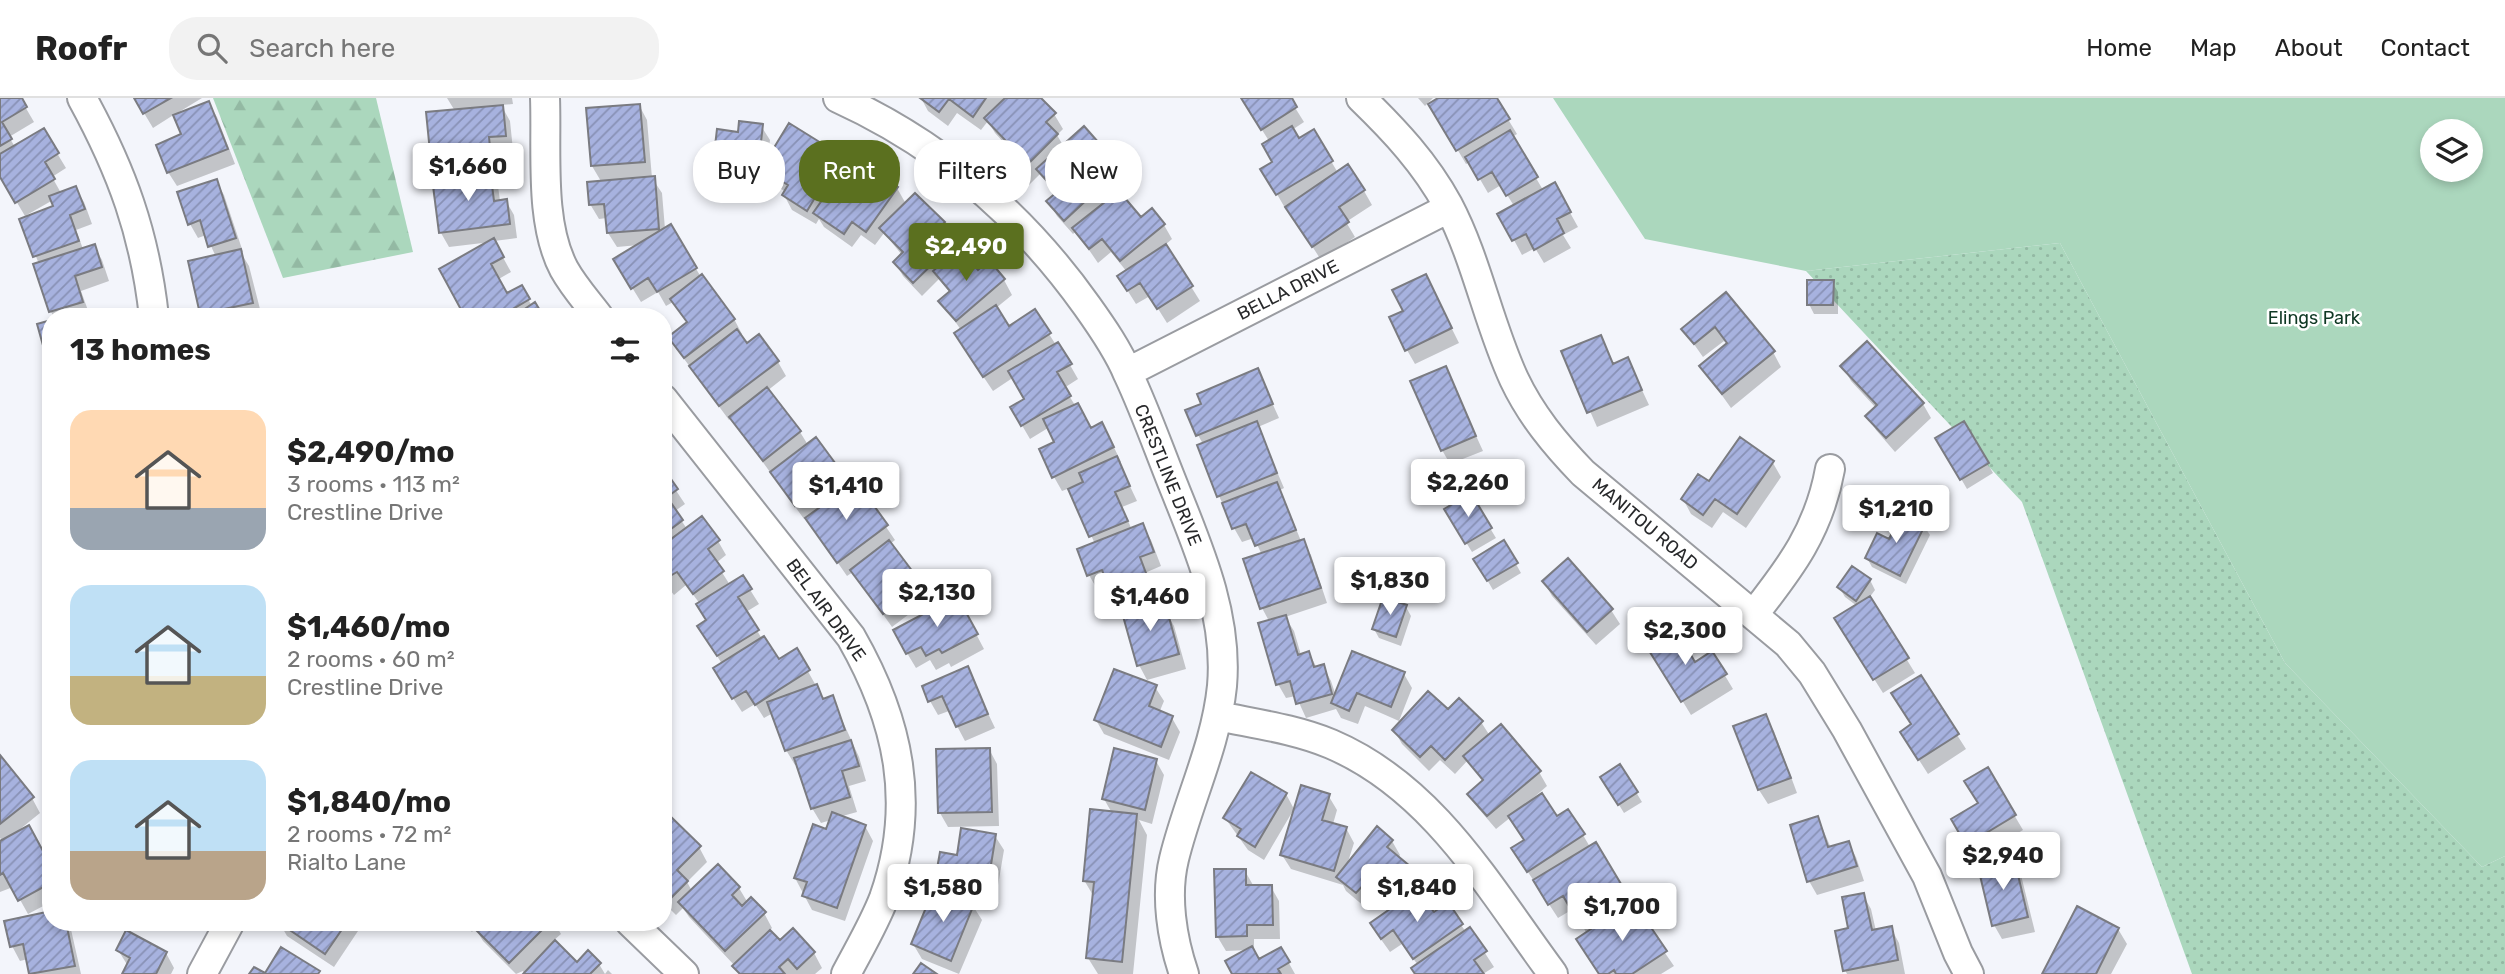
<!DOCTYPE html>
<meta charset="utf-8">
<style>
:root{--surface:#fff;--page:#f2f2f2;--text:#222;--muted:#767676;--line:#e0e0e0;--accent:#5b701f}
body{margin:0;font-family:Rubik,sans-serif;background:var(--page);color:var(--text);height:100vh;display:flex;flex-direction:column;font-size:26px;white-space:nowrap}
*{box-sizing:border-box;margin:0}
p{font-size:23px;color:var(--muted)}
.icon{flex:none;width:38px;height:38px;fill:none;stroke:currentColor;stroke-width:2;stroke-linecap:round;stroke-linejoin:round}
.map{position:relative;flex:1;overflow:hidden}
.drawer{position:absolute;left:42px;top:210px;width:630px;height:623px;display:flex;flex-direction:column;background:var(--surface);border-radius:28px;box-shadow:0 4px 10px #0003}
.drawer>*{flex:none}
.top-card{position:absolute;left:693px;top:42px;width:665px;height:63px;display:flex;gap:14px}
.controls{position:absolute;left:2420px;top:21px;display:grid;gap:14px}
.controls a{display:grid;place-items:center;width:63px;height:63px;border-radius:50%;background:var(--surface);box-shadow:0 4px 10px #0003;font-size:35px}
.price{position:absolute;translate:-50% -60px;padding:0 16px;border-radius:7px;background:#fff;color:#222;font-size:23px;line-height:46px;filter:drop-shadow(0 2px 4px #0008)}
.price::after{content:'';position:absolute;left:50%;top:42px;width:21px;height:16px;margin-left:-10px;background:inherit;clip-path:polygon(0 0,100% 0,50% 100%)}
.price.on{background:var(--accent);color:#fff}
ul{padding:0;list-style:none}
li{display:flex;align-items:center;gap:21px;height:175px;padding:0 28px}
li span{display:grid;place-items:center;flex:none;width:196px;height:140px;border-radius:21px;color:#555}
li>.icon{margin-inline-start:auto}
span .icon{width:84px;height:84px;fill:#fffc;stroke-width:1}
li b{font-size:30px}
h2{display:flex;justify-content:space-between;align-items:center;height:84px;padding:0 28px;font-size:30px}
.tag{padding:0 24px;border-radius:28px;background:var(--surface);box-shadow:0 4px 10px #0003;font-size:24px;line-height:63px}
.tag.on{background:var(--accent);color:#fff}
header{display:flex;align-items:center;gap:42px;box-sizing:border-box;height:98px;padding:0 35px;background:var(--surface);border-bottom:2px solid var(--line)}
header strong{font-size:33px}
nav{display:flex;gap:38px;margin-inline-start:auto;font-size:24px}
.search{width:490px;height:63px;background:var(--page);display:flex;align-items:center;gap:18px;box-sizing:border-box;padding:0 24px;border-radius:28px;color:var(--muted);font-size:26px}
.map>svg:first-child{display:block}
.grass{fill:url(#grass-dots)}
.forest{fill:url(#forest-firs)}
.green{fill:#abd7bd;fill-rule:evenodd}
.shadow{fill:#0003}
.building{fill:url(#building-hatch);stroke:#7a7b81;stroke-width:2}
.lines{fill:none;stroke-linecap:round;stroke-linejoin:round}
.minor-casing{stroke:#9a9ca1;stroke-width:32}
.minor{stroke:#fff;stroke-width:28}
.labels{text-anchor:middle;stroke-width:5;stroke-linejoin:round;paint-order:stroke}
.street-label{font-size:18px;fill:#28292b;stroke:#fff}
.park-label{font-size:18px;fill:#0f3824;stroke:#fff}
</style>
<header>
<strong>Roofr</strong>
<div class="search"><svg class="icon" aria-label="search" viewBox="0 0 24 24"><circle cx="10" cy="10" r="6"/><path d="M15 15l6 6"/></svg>Search here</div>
<nav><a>Home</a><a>Map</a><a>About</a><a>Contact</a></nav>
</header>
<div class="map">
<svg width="2505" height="876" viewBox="0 0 2505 876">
<defs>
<pattern id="grass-dots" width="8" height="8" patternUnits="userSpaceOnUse" patternTransform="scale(1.75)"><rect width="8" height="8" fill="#abd7bd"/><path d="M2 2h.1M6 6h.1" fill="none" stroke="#93b9a3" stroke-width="1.8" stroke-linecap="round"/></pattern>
<pattern id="forest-firs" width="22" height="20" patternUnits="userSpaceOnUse" patternTransform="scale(1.75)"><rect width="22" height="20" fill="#abd7bd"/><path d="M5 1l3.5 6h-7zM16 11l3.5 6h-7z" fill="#93b9a3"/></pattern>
<pattern id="building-hatch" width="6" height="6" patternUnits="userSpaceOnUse" patternTransform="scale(1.75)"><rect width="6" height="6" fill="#a7b2df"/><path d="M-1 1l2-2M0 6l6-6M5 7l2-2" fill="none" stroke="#8891b5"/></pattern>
</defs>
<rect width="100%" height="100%" fill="#f3f5fb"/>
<!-- grass -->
<path class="grass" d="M2060,145L2285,565L2482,769L2505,758V876H2192L2022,404L1806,173Z"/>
<!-- forest -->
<path class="forest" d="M213,0H376L413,154L283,180Z"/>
<!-- green -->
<path class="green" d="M1553,0H2505V758L2482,769L2285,565L2060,145L1806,173L1645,141ZM2471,33V72H2432V33Z"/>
<!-- shadow -->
<path class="shadow" d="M0,0H20L34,24L9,39L15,49L43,32L66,70L52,79L61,95L75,90L84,104L92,126L76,132L83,151L94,148L102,162L109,183L81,193L90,218L54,219L51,214L36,167L39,166L21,122L55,109L53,102L25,118L0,76Z
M135,0H202L179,14L180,16L208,5L217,19L235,66L177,88L168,74L184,37L175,16L153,30Z
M447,0H512L513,6L501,7L510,23L513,52L496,53L499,73L489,74L498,88L500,103H506L514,117L517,140L494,143L511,174L497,182L506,198L521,189L532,208L542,219H467L491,144L449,149L441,135L442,80L433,64L428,16L455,13Z
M921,0H1039L1054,16L1063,31L1057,37L1064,49L1120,71L1128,85L1118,94L1140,122L1164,127L1172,141L1165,147L1200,203L1167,225L1150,198L1136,206L1119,179L1127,174L1111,154L1098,165L1076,133L1073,136L1057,118L1049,104L1056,97L1041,75L1027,89L1007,69L999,55L1006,47L995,35L988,23L981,32L957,15L948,28L928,13Z
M1242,0H1289L1304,24L1292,32L1298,43L1314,34L1338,75L1364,93L1372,107L1346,124L1355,139L1321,162L1287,109L1285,110L1263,72L1275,65L1269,43Z
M1418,0H1433L1425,8Z
M1441,0H1495L1517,36L1512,39L1543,92L1554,86L1578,129L1563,137L1571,150L1544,165L1535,150L1522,157L1500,116L1514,108L1501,87L1488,95L1470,64L1466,66L1431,7Z
M639,7L647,22L652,80L662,95L665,131L670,128L701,179L734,221L742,236L740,238L747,247L778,264L786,278L767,293L800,334L808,347L816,342L849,390L856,385L895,442L890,446L929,501L892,529L853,474L847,478L806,419L804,421L731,320L729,322L679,254L671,240L688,226L673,204L666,208L658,194L641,204L615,162L639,147L617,149L608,135L607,120L599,121L590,106L602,85L592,68Z
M761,28L770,42L767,64L825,49L833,64L832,66L840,79L871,97L897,90L906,106L943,125L952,140L946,146L954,157L978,174L989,165L1004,182L1012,197L996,210L1009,230L1035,214L1056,247L1058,246L1078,281L1064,290L1091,332L1110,341L1121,364L1119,365L1137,403L1122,409L1132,432L1143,428L1151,442L1161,468L1147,474L1157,501L1152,503L1159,516L1166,514L1174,528L1186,571L1147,582L1139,567L1123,514L1109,487L1097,491L1089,477L1095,446L1070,390L1062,393L1054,379L1057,344L1048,330L1030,341L1012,310L1026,302L1014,279L993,293L964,250L961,232L941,203L950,195L939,181L922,198L903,178L895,164L902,157L884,135L875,147L861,137L852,149L824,129L819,121L816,126L792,112L784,97L786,94L772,85L766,76L764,93L722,88L713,74L739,36Z
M216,83L224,97L243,154L241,155L249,168L262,219H204L202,216L190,164L216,159L206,137L198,140L190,126Z
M1832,184L1838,194V216H1814L1809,206Z
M1433,193L1459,245L1415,266L1407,252L1405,213Z
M1726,197L1773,254L1781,269L1731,310L1701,268L1728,247L1724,243L1703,259L1684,232Z
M1600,239L1614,267L1628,262L1649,307L1597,329L1564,254Z
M1843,269L1923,306L1931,320L1895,354L1876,332L1867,318L1876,310L1851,283Z
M1445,270L1483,353L1450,366L1442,352Z
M1257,272L1279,320L1258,329L1284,390L1280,392L1301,443L1311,457L1327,505L1285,519L1294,533L1301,557L1309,555L1317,570L1323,568L1331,583L1336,598L1404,576L1412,590L1399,623L1365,608L1358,626L1341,620L1336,611L1306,620L1296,598L1286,600L1278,586L1269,523L1262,510V457L1254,440L1242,444L1234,430L1219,398L1203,346L1198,337L1203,307Z
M51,289V308L46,290Z
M1964,325L1993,375L1967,391L1938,341Z
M1773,365L1781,379L1746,430L1723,414L1712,430L1691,416L1683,401L1709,386Z
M663,373L685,406L675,413L687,431L718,443L726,457L716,465L730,487L742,479L759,506L746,514L762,541L778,564L796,552L824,602L832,600L859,659L866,683L849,688L857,714L839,719L865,728L873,743L845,823L812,812L795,780L827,733L831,722L821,725L812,710L798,665L795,667L786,652L773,615L764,620L755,606L742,614L723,585L722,566L708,543V523L700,506L686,487L674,497L663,483Z
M1470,397L1496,440L1472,454L1446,412Z
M1924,428L1930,437L1906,486L1872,469L1867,460L1890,443Z
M1504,445L1521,475L1493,492L1475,461Z
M1870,482L1875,492L1869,500L1915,575L1883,595L1845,535L1857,508L1845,499L1839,489Z
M1544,484L1611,512L1620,526L1596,547L1552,498Z
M1406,509L1411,518L1401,548L1379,540L1374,531Z
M965,515L984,551L951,569L949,565L936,572L930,562L916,570L907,555Z
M1651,551L1695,566L1712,556L1733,591L1691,617Z
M967,571L995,630L965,643L949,613L938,617L930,603Z
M1920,579L1966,651L1928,676L1910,648Z
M1155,589L1164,603L1159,615L1172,620L1180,634L1169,662L1104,636L1096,622Z
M1448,614L1481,624L1490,638L1539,674L1547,688L1532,701L1556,721L1583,737L1590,749L1595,746L1631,806L1674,868L1661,876H1600L1587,836L1573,811L1558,820L1522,765L1525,743L1511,719L1496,731L1478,710L1470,696L1484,684L1468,662L1455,676L1440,662L1429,673L1402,646L1394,632Z
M1765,618L1774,633L1797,695L1768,706L1759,692L1736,629Z
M989,651L997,666L999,728L948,729L940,715Z
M0,660L32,700L40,715L19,732L51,770V804L28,816L13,789L0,794V745L3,743L0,740Z
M1156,663L1164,677L1152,726L1139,722L1147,737L1133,876H1098L1088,860L1094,799L1084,782L1112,715L1104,701Z
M1620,668L1642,704L1624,715L1602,679Z
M1987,671L2023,732L1976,760L1953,722L1980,706Z
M1286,696L1294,711L1264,762L1248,752L1225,720Z
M1328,697L1337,712L1333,726L1346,730L1354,745L1347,767L1392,743L1400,757L1398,760L1410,771L1418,785L1406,800L1433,817L1461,827L1466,834L1470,832L1494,869L1483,876H1416L1418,867L1402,846L1390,854L1380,840L1394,811L1376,796L1365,809L1346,793L1343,787L1291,771L1282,757Z
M663,709L669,719L699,749L707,764L687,784L692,793L739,790L748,805L764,815L772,830L769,833L780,844L793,832L814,855L822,870L815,876H739L735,868L689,819L683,810L676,817L663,804Z
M1818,720L1831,750L1848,745L1856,759L1864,783L1817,797L1809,783Z
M995,738L1004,752L995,805L952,797L973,808L982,822L959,876L922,861L913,846L945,796L937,782L958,759Z
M2013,762L2021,777L2035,834L2002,841L1994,827Z
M1245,773L1253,787L1271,789L1279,803L1280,841H1254V852L1259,863L1281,851L1295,876H1234L1248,852L1226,853L1217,838Z
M1863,797L1871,811L1876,833L1891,830L1899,845L1905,876H1847L1845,872L1850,831Z
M51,824H68L70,827L81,876H31L28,861L20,863L12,848Z
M279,824H364L334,869L287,838Z
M462,824H554L561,836L553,843L577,867L599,866L605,876L608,872L612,876H524L523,873L516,876L483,843L475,830L472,834Z
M2118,831L2127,846L2111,876H2044Z
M118,852L166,855L174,870L171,876H124L128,868Z"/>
<!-- building -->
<path class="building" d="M0,0H22L27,9L2,24L12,41L0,48Z
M134,0H171L143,16Z
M920,0H986L973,19L949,1L939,14Z
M1005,0H1041L1056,15L1046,24L1058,36L1018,76L997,54L1007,44L984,20Z
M1241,0H1292L1297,9L1261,32Z
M1438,0H1497L1510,21L1456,53L1428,6Z
M209,3L228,51L167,75L156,47L181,36L173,17Z
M640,6L645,64L591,68L586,10Z
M503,7L506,38L489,39L491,59L431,64L426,14Z
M739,23L763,26L757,80L712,74L717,31L738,34Z
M789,25L826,48L820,58L835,66L807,113L782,97L788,87L761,71Z
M1084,28L1121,70L1064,123L1046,103L1057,94L1036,71Z
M1292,28L1299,40L1314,31L1333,63L1276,97L1260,71L1272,64L1262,46Z
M44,30L59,55L45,64L55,81L15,105L0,79V56Z
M1510,32L1538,79L1506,98L1492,74L1478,82L1465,59Z
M1348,66L1365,92L1339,109L1349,124L1312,149L1285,109Z
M490,72L494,103L507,101L510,126L439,135L432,80Z
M842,74L871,94L882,78L898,89L866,134L852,124L844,136L813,115Z
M655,78L659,131L607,135L604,106L589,107L587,84Z
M217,81L236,140L208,149L200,122L188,127L177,94Z
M1555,84L1571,114L1557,121L1564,135L1534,152L1526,136L1512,143L1497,116Z
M76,88L85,111L70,117L79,143L33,159L19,121L53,108L49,98Z
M1119,93L1141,119L1152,110L1165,126L1120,163L1102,141L1089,151L1072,130Z
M915,95L945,124L936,133L951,148L913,185L893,164L903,154L879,130Z
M671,126L697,170L657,194L648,180L631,191L613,161Z
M494,140L504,159L491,166L507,195L522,187L530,201L499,219H465L439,171Z
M95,146L102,169L75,178L83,204L49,214L33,166Z
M1166,146L1193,188L1157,211L1140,185L1127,193L1117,178Z
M960,150L978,172L989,162L1005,181L956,223L938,203L950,193L933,173Z
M241,151L253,205L200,216L188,163Z
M702,176L735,221L684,260L668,239L687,224L670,201Z
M1426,176L1452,230L1405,253L1389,219L1403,213L1392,192Z
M1807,182H1834L1833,207H1807Z
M1726,194L1775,253L1722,296L1699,268L1727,245L1715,229L1694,246L1681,231Z
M535,204L544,219H513Z
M996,207L1009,228L1035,211L1051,235L983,279L954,235Z
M51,222V276L37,226Z
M737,231L747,245L759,236L779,263L719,308L689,268Z
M1601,237L1613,266L1628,259L1642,292L1587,315L1561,253Z
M1867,243L1924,305L1886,340L1865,318L1877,307L1840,268Z
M1058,244L1072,266L1057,274L1071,298L1021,328L1010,309L1024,301L1008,273Z
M1446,268L1476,338L1441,353L1410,283Z
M1258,270L1273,306L1196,338L1185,312L1201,306L1197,296Z
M767,289L801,333L763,363L729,319Z
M1078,305L1091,330L1102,324L1114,349L1052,380L1039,351L1054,344L1043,321Z
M1257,323L1277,375L1217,399L1197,347Z
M1964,323L1989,365L1960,382L1935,340Z
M816,339L841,373L795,408L770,374Z
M1740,339L1774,363L1737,416L1715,401L1703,417L1681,401L1698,376L1709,383Z
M1117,358L1130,388L1115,394L1128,423L1089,439L1068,391L1083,384L1079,375Z
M664,371L678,391L667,399L683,422L663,437Z
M856,383L888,427L837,465L805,420Z
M1277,384L1296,432L1255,448L1246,426L1232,431L1222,405Z
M1471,395L1492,430L1465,446L1444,411Z
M1902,415L1925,427L1900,478L1865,460L1877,435L1889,441Z
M702,418L720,442L708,451L724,473L693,496L677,474L663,482V447Z
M1143,425L1154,454L1140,459L1150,486L1113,501L1102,472L1087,478L1077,451Z
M1304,441L1321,490L1260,511L1243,461Z
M889,442L922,486L883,516L850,472Z
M1504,442L1518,465L1487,483L1473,461Z
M1568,460L1613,511L1587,534L1542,483Z
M1852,468L1871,481L1856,503L1837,489Z
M743,477L752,491L738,499L759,532L717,558L697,528L706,522L696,506Z
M957,498L978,536L942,555L939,551L926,558L921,549L906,556L893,532Z
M1870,498L1909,560L1873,582L1834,520Z
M1383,499L1407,507L1396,539L1372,531Z
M1153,502L1157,514L1167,512L1179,556L1137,568L1121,511Z
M1286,517L1298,557L1309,553L1314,569L1324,566L1332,596L1296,606L1290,583L1276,587L1258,525Z
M1677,533L1695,564L1712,553L1727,576L1681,604L1648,551Z
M764,538L779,561L797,550L810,572L755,607L746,593L732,601L713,570Z
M1352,553L1405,574L1391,609L1357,595L1349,613L1331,605Z
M968,568L988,616L956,629L942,598L928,604L922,588Z
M1114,571L1157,587L1149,608L1173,618L1161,649L1094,622Z
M1921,577L1959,636L1918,662L1900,634L1911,626L1891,595Z
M817,586L823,601L833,597L845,632L785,653L767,604Z
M1428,593L1448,611L1459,600L1483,623L1445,662L1431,648L1420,659L1392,632Z
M1766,616L1791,680L1758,692L1733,628Z
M1501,626L1541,673L1487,718L1467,696L1483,682L1463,658Z
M851,642L859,668L842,673L850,699L811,711L794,660Z
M990,650L992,714L938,715L936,651Z
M1114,650L1157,661L1145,712L1102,701Z
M0,657L34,699L0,726Z
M1620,666L1638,694L1618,707L1600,679Z
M1988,669L2016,717L1966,747L1951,721L1978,705L1964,683Z
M1251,674L1287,695L1255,749L1237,738L1241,731L1223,720Z
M1301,687L1330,696L1322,722L1347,729L1334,773L1280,757Z
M1542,695L1557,718L1568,711L1585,736L1527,774L1511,750L1524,742L1508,718Z
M1090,711L1137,716L1122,864L1086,860L1094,784L1083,783Z
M666,714L701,748L677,772L688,783L667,804L663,800V717Z
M832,714L866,727L837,810L802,798L807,784L794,780L813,726L826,731Z
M1818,718L1828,749L1849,743L1857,768L1807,784L1790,727Z
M29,727L51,768V785L18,803L3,775L0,777V743Z
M1377,728L1393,742L1387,749L1411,769L1387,799L1367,783L1356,795L1336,779Z
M961,730L996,736L987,791L935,782L940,754L957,757Z
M1596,744L1624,791L1576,820L1563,798L1548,807L1533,782Z
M2014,760L2028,819L1992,828L1978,769Z
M718,766L740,789L732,797L742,808L751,799L766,814L725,853L678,804Z
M1214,771H1246V787H1272L1273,827H1247V838L1216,839Z
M934,790L974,806L951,863L911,846Z
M1417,792L1434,814L1448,804L1463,826L1413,861L1393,832L1381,841L1370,825Z
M1864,795L1872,832L1892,828L1898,862L1843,873L1835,833L1848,830L1842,799Z
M1633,803L1667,853L1632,876H1616L1614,872L1608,876H1599L1576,841Z
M2077,808L2119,830L2096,876H2042Z
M51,813V824H66L75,868L29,876L23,846L10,849L4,823Z
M278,824H347L325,856Z
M476,824H550L509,865L472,828Z
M1470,829L1487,853L1474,862L1484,876H1415L1411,870Z
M793,830L815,854L797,871L788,861L779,869L785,876H740L732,868L770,832L780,842Z
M126,832L167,854L156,876H122L130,860L116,852Z
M555,842L577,864L588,852L601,865L590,876H523Z
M1252,848L1259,861L1281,849L1290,864L1278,871L1281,876H1232L1225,863Z
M281,849L320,873L318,876H249L254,869L265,875Z
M921,865L937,876H913Z"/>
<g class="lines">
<defs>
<path id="minor" d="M82,0C122,73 145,136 154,219
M545,0C547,52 539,124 564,171C574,189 587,203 599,219
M838,0C939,46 1023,118 1087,208C1102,229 1118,252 1128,276C1146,314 1160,355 1176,394C1201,456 1228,520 1222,588C1216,648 1188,703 1174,761C1165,798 1172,841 1184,876
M1361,0C1395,33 1425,65 1448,107C1477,162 1488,225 1514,281C1531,317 1555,346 1583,375L1788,546L1812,575L1847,632L1927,778L1958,855L1969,876
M1128,274L1449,110
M663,301L851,539C899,623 917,706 884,800C874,826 859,851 846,876
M1754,516C1791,469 1819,432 1830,371
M1218,618C1256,626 1295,631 1331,646C1434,690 1489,790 1553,876
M630,824L684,876
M202,876L230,824"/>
</defs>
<!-- minor casing -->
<use href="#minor" class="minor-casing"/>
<!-- minor -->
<use href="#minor" class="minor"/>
</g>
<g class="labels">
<!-- street labels -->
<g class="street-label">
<text transform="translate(1288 192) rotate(-27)" y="6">BELLA DRIVE</text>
<text transform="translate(1168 377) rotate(68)" y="6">CRESTLINE DRIVE</text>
<text transform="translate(1645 426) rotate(40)" y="6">MANITOU ROAD</text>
<text transform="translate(826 512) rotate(54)" y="6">BEL AIR DRIVE</text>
</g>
<!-- park labels -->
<g class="park-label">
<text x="2314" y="226">Elings Park</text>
</g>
</g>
</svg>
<div class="controls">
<a><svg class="icon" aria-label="layers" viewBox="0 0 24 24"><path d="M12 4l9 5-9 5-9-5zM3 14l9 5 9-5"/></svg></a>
</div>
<b class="price" style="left:468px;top:105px">$1,660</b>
<b class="price on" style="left:966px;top:185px">$2,490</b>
<b class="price" style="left:1468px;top:421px">$2,260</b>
<b class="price" style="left:846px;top:424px">$1,410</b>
<b class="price" style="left:1896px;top:447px">$1,210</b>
<b class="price" style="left:1390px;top:519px">$1,830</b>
<b class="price" style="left:937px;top:531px">$2,130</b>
<b class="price" style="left:1150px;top:535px">$1,460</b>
<b class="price" style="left:1685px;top:569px">$2,300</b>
<b class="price" style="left:2003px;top:794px">$2,940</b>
<b class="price" style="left:943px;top:826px">$1,580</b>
<b class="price" style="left:1417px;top:826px">$1,840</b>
<b class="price" style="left:1622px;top:845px">$1,700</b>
<div class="top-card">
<a class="tag">Buy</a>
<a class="tag on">Rent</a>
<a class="tag">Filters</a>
<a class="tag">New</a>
</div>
<section class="drawer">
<h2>13 homes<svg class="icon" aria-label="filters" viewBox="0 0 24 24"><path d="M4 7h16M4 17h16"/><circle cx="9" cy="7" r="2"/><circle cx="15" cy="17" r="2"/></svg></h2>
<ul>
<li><span style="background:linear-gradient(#ffd9b3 70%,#9aa5b1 0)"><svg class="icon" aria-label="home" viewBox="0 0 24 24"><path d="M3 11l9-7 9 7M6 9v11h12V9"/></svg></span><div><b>$2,490/mo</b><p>3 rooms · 113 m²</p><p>Crestline Drive</p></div></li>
<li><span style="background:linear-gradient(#bfe0f5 65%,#c2b280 0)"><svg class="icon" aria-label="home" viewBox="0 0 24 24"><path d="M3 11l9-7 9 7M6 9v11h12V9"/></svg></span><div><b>$1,460/mo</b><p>2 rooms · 60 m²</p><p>Crestline Drive</p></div></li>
<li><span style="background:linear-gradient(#bfe0f5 65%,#b9a48a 0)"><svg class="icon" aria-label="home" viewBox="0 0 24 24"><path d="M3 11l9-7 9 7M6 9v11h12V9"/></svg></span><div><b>$1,840/mo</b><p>2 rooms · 72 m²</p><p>Rialto Lane</p></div></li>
</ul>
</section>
</div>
